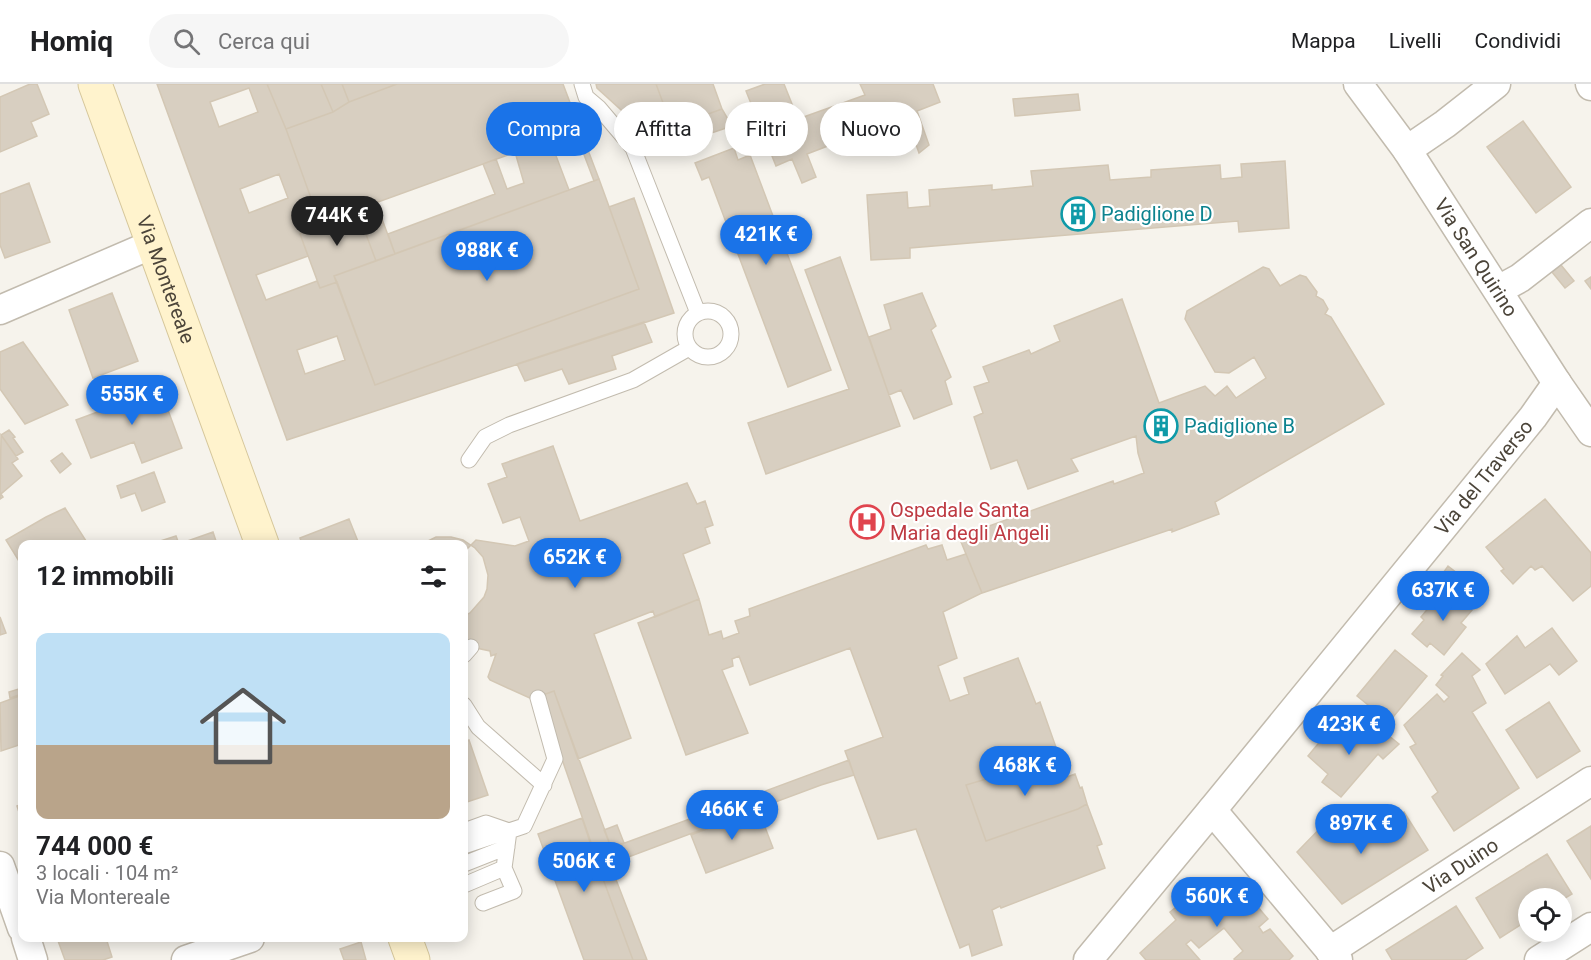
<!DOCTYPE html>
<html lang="it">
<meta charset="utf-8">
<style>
:root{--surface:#fff;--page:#f6f6f6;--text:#202124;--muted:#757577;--line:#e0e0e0;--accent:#1a73e8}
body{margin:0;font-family:Roboto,sans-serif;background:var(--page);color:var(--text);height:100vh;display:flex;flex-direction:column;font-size:22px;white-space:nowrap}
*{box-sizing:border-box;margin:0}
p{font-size:20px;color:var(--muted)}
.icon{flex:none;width:33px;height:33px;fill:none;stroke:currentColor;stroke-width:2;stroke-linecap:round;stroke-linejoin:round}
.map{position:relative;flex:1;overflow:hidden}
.sheet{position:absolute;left:18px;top:456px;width:450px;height:402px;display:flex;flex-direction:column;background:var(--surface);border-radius:12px;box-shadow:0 3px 15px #0003}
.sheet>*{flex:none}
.top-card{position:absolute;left:486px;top:18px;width:570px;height:54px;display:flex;gap:12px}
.fabs{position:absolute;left:1518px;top:804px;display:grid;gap:12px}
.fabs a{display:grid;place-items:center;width:54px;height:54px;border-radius:50%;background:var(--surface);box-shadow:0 3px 15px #0003;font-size:30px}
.price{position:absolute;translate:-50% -51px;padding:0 14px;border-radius:21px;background:var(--accent);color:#fff;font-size:20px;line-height:39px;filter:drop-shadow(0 2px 3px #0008)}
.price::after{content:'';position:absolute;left:50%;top:36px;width:18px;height:14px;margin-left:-9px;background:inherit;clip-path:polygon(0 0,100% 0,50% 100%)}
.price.on{background:#222;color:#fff}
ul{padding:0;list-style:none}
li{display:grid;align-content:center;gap:12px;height:318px;padding:0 18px}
li span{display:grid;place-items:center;height:186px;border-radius:12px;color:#555}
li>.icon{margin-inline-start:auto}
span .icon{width:108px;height:108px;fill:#fffc;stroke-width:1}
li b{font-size:26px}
h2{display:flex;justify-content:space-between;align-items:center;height:72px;padding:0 18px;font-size:26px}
.pill{padding:0 21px;border-radius:27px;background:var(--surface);box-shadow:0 3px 15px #0003;font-size:21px;line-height:54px}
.pill.on{background:var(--accent);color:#fff}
header{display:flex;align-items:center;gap:36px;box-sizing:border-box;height:84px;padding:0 30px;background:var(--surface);border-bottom:2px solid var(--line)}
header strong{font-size:28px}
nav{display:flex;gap:33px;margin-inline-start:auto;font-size:21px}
.search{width:420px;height:54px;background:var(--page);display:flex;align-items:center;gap:15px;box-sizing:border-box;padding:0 21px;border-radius:33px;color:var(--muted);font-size:22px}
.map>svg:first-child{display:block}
.building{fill:#d8cfc1;stroke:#d3c7b4;stroke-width:1.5;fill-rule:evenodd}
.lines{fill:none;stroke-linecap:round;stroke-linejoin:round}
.lane-casing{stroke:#c2bbae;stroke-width:17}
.street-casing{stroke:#c2bbae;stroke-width:31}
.secondary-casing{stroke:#d6c79b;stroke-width:35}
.lane{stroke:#fff;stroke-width:15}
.street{stroke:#fff;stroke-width:28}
.secondary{stroke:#fff3cd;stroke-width:33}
.labels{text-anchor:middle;stroke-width:4.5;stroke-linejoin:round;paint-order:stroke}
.culture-label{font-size:20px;fill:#0d838f;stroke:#fff;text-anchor:start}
.street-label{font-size:20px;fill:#4b4439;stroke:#fff}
.health-label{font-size:20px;fill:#be3a42;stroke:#fff;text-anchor:start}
</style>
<header>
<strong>Homiq</strong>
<div class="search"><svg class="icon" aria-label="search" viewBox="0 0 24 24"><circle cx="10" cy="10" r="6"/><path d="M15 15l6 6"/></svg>Cerca qui</div>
<nav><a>Mappa</a><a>Livelli</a><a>Condividi</a></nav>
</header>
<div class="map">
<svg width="1591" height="876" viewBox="0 0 1591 876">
<rect width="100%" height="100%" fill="#f6f3ec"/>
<!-- building -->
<path class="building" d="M30,0H37L49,30L31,38L37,52L0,68V13Z
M157,0H267L286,45L320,139L300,150L308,172L256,191L266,216L317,197L320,204L337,198L375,301L639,205L609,123L634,114L674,229L287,356ZM249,4L258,28L219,43L210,18ZM279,90L288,114L249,129L240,105ZM337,252L345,276L305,290L297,266Z
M267,0H321L333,28L286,45Z
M321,0H342L349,18L333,28Z
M342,0H397L349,18Z
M397,0H563L580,45L320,139L286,45L333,28L349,18Z
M596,0H656L672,43L722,25L732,42L664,65L597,4Z
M656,0H713L722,25L672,43Z
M765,0H784L798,35L865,11L860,0H933L940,18L917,27L929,61L919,69L906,32L807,70L816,93L802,99L792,75L776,82L746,7Z
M1078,10L1080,26L1015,32L1013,15Z
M1523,37L1571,103L1536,129L1487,63Z
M580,45L599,95L594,97L575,47Z
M550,56L569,106L395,170L388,150L495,110L483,80L496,75L507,105L524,99L515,68Z
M734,64L738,76L750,71L831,286L788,303L709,93L702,96L695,79Z
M1285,77L1289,144L1239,148L1238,137L910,164V174L871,176L867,111L907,108L908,124L930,122L929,106L992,101V106L1033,102L1031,87L1108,81L1110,96L1151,93V86L1220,81L1221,95L1242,93L1241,80Z
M599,95L639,205L375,301L334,192Z
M29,99L50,158L5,174L0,161V110Z
M376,119L395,170L376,177L357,126Z
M357,126L376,177L334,192L337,198L320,204L300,150L320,139Z
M840,173L900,342L766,390L748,339L849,305L805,186Z
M1561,181L1574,197L1565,204L1552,188Z
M1263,183L1269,185L1280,202L1300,191L1306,193L1317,208L1316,212L1323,216L1328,225L1325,230L1331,233L1384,320L1215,418L1219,430L1172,448V445L982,509L959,453L1113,397L1114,400L1144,389L1138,369L1136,352L1071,375L1078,387L1028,405L1017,376L991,385L974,333L983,329L974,303L989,298L983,283L1029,266L1031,270L1060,257L1054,242L1122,215L1159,319L1205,302L1215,312L1227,302L1236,314L1266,294L1254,273L1229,289L1215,288L1185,235L1187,227Z
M1591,193V205L1585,197Z
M112,209L138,277L93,294L69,226Z
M922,209L936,242L931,246L951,293L945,297L952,320L914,335L901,306L889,311L869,253L891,245L884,221Z
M644,238L652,258L612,272L616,285L569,300L562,285L525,297L517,280Z
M23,258L68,321L25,340L0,305V268Z
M158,299L182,364L142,379L134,358L91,374L76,336L119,320L117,314Z
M9,346L15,353L13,354L23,368L16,372L1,351Z
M1,351L18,375L12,379L22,392L1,410L3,413L0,415Z
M553,362L580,437L687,399L697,420L705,417L713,441L705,444L710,459L683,470L699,515L655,533L653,527L594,550L631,654L578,675L554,607L540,612L534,616L490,596L488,593L496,570L491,572L490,567L467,562L465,556H464V468L476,456L515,462L529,457L520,433L503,439L488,400L507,393L502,380Z
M62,369L71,380L60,389L51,377Z
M154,388L165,418L142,427L135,409L121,414L117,402Z
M1545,415L1591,469V502L1573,517L1542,482L1535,486L1531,482L1513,500L1501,487L1504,485L1486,463Z
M65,424L88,460H22V482L6,456L46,433Z
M349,435L359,460H302L300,454Z
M213,448L217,460H151L176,452L179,460Z
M436,453H451L463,456L475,464L483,473L488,491L487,505L484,513L470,529L464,532V460H422Z
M926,461L928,465L942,461L947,476L966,470L982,509L943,528L957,574L938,582L950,617L969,610L964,594L1018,574L1036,620L1040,618L1058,669L1034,678V681L966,701L986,757L1078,725L1087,720L1102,760L1097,762L1105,784L1001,824L1000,822L992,826L1002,861L972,872L969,860L960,864L916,745L878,755L845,667L883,653L850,564L750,601L739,572L732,575L733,582L722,586L748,649L686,671L638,539L699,515L709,551L721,547L723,555L739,549L735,537L750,532L749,525Z
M1448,482L1471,500L1464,509L1441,492Z
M1445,504L1472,526L1461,539L1466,543L1444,571L1430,559L1427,563L1412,550L1424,536L1421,533Z
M0,533L6,549L0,551Z
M1552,544L1577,577L1559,591L1550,580L1505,610L1486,580L1517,552L1525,564Z
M1395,566L1427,592L1389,638L1357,612Z
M1462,569L1480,586L1472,592L1486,619L1472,628L1519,704L1454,747L1432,713L1438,708L1410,663L1416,660L1404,641L1437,610L1444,618L1449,613L1436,601L1443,592L1441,591Z
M22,604V610L10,614L9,608Z
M554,607L611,763L595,770L540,612Z
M22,611V660L1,667L0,619Z
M1549,618L1580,667L1537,694L1506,646Z
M1337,637L1365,659L1378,643L1399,660L1383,675L1378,670L1341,713L1322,698L1328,690L1308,672Z
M469,656L488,711L464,719V658Z
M1058,669L1067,693L1075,690L1080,704L1082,703L1087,720L1078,725L986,757L966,701L1034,681V678Z
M849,676L854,691L821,701L599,784L595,770Z
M22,720V738L17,722Z
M758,725L773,764L706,789L691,751Z
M1404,728L1428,766L1342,820L1297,768L1330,734L1349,757L1367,747L1368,750Z
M582,734L596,776L633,876H584L538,750Z
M617,741L624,759L611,763L604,746Z
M1591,742V795L1567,757Z
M1547,770L1572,810L1562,816V814H1528V836L1500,854L1476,814Z
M610,780L647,876H633L599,784Z
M1235,796L1268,835L1259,843L1263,849L1270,845L1293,872L1289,876H1235L1234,875L1243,867L1224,844L1199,864L1191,856L1186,860L1200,876H1146L1140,869L1176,836L1170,828L1198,805L1209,817Z
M1456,822L1483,864L1465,876H1392L1386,866Z
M57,854H106L112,873L103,876H65Z
M361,858L366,876H344L340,865Z"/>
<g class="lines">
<defs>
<path id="lane" d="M582,0L586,13L599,24L633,64L698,229
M685 250a23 23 0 1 1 46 0a23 23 0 1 1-46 0Z
M469,376L485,353L509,341L633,296L689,264
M464,571L471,563
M464,621L478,643L544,701
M464,747L486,739L509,747
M464,762L524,742L555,675L538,614
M464,780L507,763
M464,801L504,784L509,747
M483,819L514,807L504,784"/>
<g id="street">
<path id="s1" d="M1358,0L1407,66L1557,299L1591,348"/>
<path d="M1590,0L1591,2"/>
<path d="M1407,66L1445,40L1496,0"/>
<path d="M1498,206L1520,194L1591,139"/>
<path d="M0,226L153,160"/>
<path d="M1212,726L1338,876"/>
<path d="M0,782L22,844"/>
<path d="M26,854L33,876"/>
<path id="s2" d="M1330,867L1591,697"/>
<path d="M186,876L250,854"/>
<path id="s3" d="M1088,876L1212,726L1533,333L1557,299"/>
<path d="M1539,876L1591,843"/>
</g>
<g id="secondary">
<path id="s4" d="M95,0L262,460"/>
<path d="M405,854L413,876"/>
</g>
</defs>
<!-- lane casing -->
<use href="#lane" class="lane-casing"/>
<!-- street casing -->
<use href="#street" class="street-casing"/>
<!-- secondary casing -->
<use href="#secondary" class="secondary-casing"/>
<!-- lane -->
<use href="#lane" class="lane"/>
<!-- street -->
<use href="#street" class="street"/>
<!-- secondary -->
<use href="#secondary" class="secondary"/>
</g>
<!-- icons -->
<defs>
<symbol id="building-ring" viewBox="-11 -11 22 22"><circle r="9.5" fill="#fff" stroke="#0f9aa8" stroke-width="1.5"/><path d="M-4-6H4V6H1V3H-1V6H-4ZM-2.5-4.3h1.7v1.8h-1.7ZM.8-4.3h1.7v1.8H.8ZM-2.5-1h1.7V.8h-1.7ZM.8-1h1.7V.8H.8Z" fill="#0f9aa8"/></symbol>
<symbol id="hospital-ring" viewBox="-11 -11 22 22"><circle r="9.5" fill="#fff" stroke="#e0444e" stroke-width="1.5"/><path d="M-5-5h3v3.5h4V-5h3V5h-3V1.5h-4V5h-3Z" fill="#e0444e"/></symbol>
</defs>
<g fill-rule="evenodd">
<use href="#building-ring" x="1059" y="111" width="38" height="38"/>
<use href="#building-ring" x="1142" y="323" width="38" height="38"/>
<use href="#hospital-ring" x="848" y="419" width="38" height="38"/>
</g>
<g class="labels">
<!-- culture labels -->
<g class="culture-label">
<text x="1101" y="137">Padiglione D</text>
<text x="1184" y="349">Padiglione B</text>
</g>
<!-- street labels -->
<g class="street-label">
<text dy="7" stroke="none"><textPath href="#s1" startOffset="210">Via San Quirino</textPath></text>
<text dy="7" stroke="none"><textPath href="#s4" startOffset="208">Via Montereale</textPath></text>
<text dy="7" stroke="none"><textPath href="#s3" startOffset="624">Via del Traverso</textPath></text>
<text dy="7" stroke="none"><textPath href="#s2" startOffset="156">Via Duino</textPath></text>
</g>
<!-- health labels -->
<g class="health-label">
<text x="890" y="433">Ospedale Santa<tspan x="890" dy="23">Maria degli Angeli</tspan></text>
</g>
</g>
</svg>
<div class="fabs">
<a><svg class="icon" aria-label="locate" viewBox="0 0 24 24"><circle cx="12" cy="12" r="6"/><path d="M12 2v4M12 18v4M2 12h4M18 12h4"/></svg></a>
</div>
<b class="price on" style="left:337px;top:163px">744K €</b>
<b class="price" style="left:766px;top:182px">421K €</b>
<b class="price" style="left:487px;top:198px">988K €</b>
<b class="price" style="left:132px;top:342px">555K €</b>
<b class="price" style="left:575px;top:505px">652K €</b>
<b class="price" style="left:1443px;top:538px">637K €</b>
<b class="price" style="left:1349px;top:672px">423K €</b>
<b class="price" style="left:1025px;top:713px">468K €</b>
<b class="price" style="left:732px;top:757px">466K €</b>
<b class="price" style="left:1361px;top:771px">897K €</b>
<b class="price" style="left:584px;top:809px">506K €</b>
<b class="price" style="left:1217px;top:844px">560K €</b>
<div class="top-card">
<a class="pill on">Compra</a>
<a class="pill">Affitta</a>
<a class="pill">Filtri</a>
<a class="pill">Nuovo</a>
</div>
<section class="sheet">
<h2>12 immobili<svg class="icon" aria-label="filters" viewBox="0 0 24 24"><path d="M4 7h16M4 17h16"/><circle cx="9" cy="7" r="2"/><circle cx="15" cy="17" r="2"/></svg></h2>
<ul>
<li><span style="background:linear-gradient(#bfe0f5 60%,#b9a48a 0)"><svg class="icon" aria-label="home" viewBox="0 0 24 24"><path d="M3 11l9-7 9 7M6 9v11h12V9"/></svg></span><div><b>744 000 €</b><p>3 locali · 104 m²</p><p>Via Montereale</p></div></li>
</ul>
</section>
</div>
